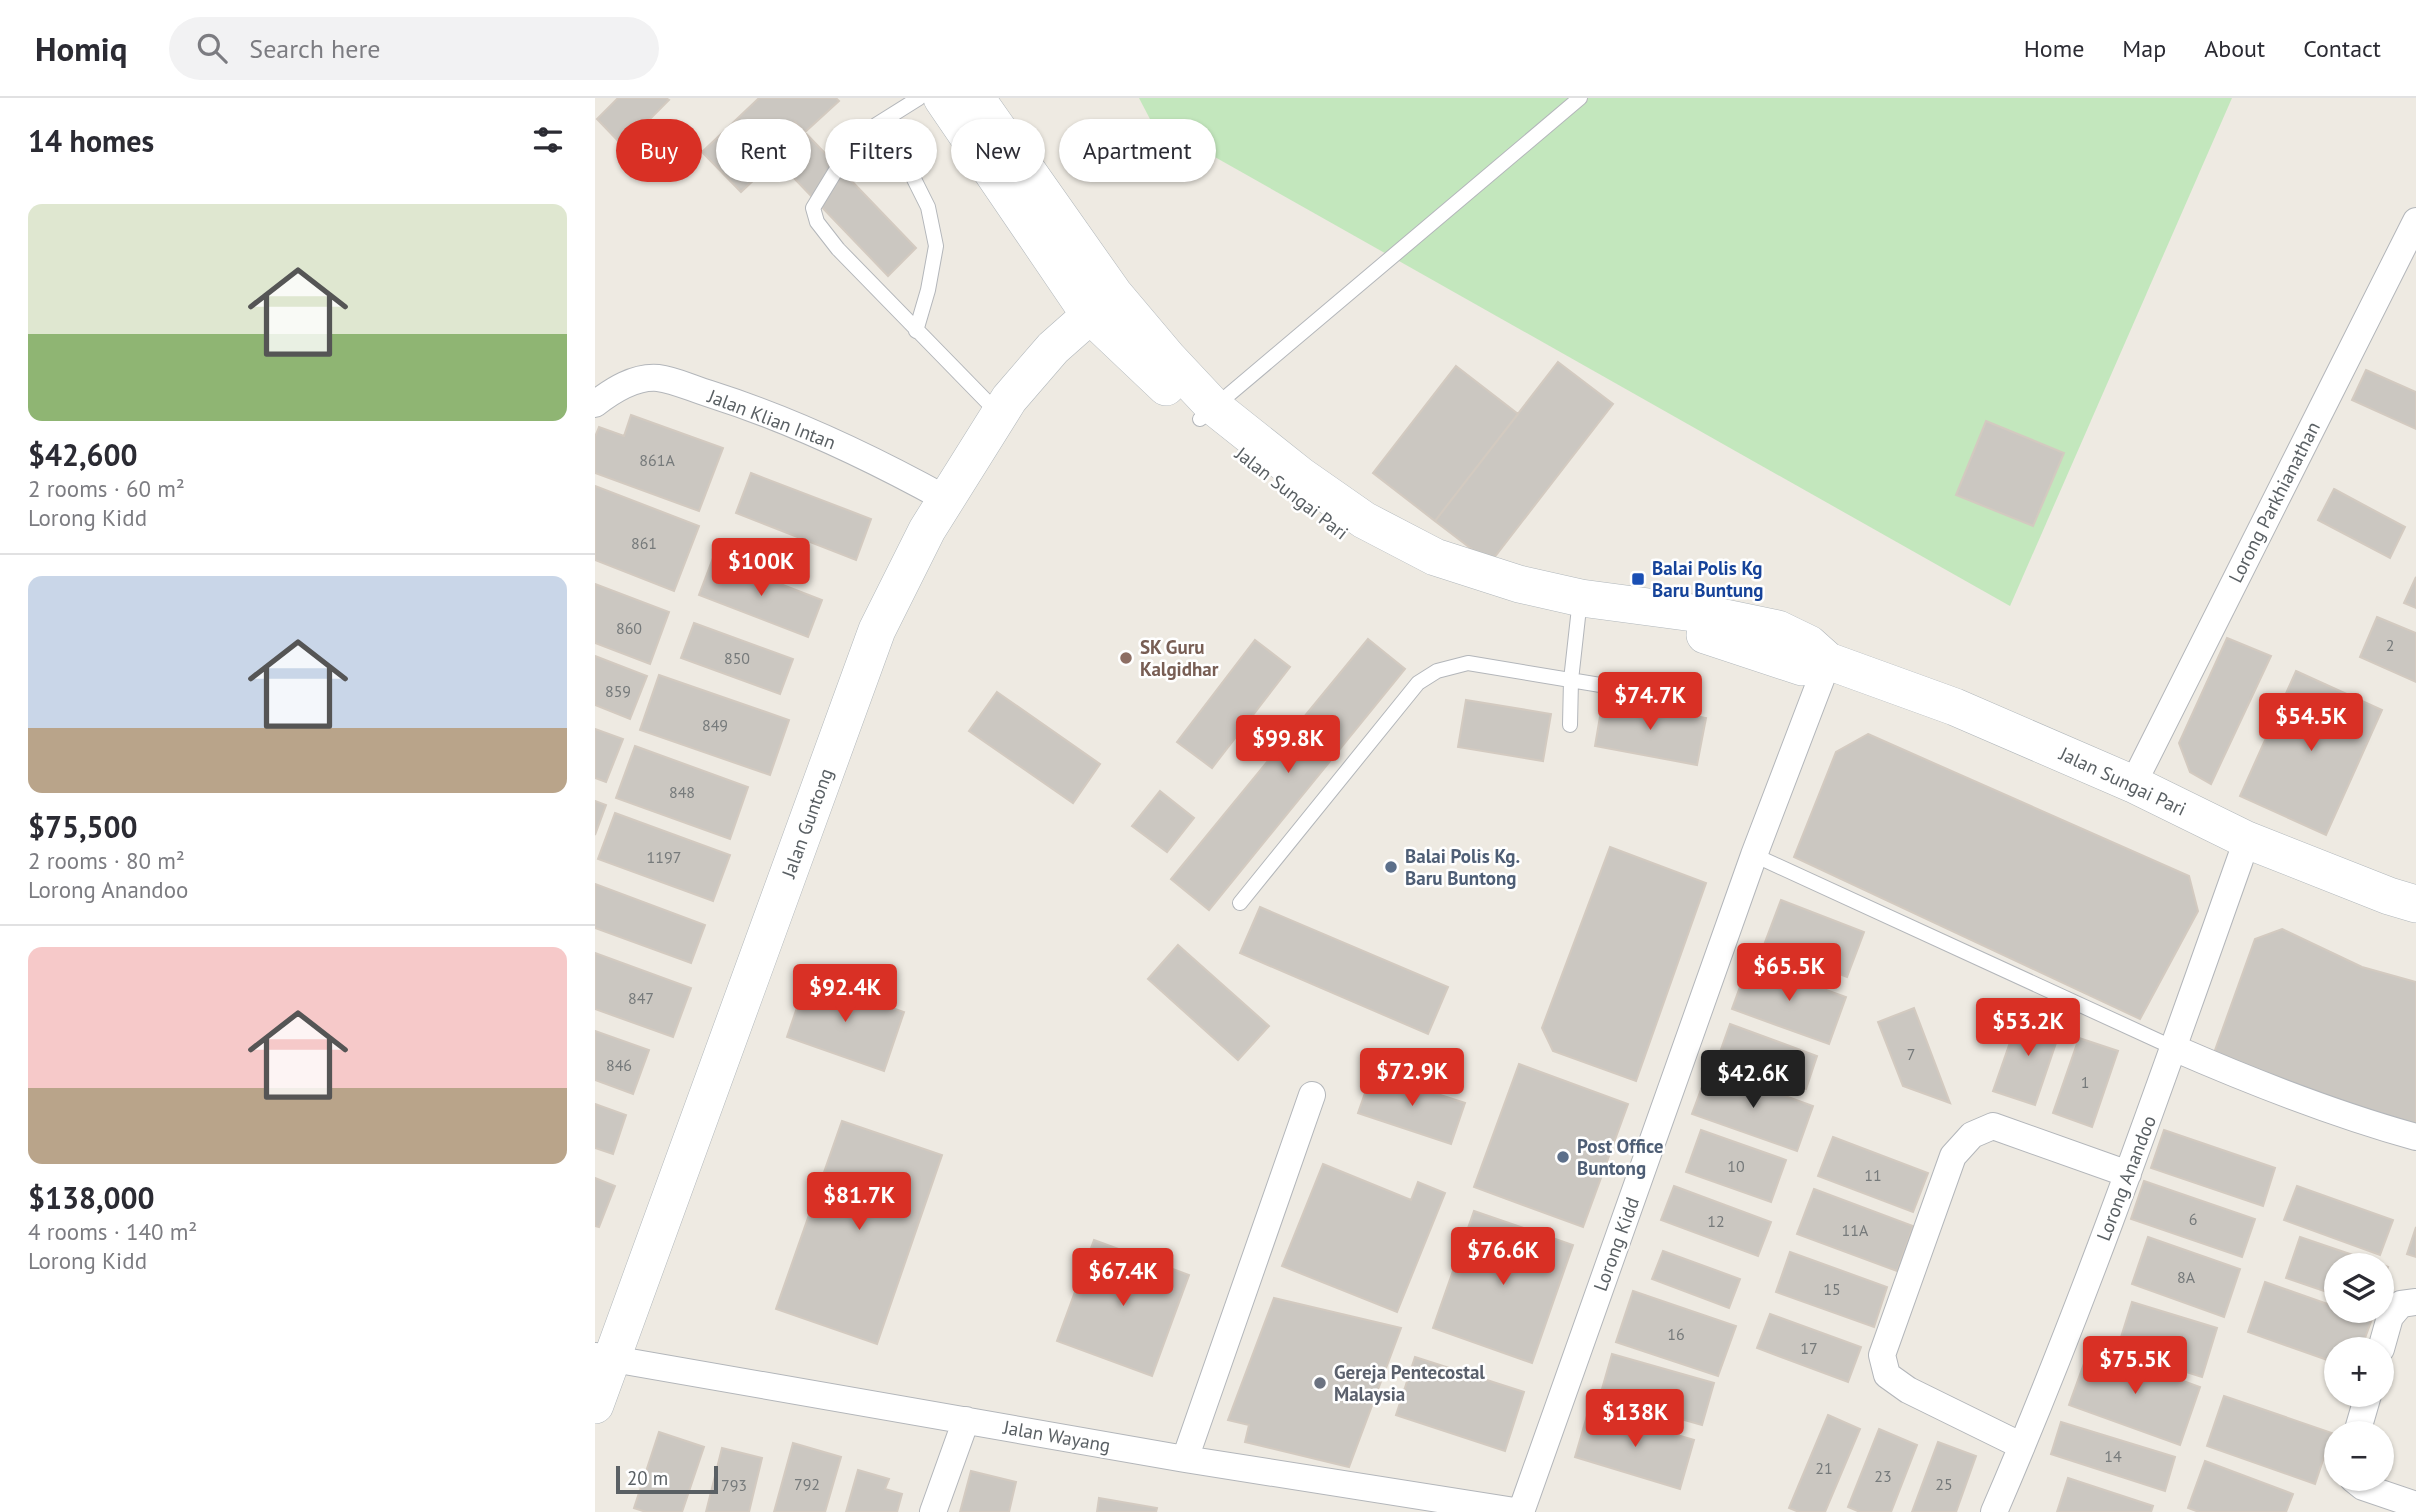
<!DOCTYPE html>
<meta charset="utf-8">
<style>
:root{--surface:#fff;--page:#f2f2f3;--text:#2b2b33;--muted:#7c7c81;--line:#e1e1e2;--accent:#d93025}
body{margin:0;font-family:"PT Sans",sans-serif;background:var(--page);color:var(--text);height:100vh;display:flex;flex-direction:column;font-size:26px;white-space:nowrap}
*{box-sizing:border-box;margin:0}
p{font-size:23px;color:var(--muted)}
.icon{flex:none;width:38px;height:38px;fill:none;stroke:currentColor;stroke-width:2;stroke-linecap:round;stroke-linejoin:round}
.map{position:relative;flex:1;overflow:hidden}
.details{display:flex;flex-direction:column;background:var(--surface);width:595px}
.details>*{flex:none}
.banner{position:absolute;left:21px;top:21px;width:665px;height:63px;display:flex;gap:14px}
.buttons{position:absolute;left:1729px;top:1155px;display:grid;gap:14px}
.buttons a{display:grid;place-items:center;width:70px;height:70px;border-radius:50%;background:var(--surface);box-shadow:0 2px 5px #0004;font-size:35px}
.scale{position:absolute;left:21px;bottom:18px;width:102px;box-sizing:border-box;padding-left:7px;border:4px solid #5a6064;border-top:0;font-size:19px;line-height:24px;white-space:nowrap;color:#5a6064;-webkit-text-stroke:5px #fff;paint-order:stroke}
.price{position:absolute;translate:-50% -60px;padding:0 16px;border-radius:7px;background:var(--accent);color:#fff;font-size:23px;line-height:46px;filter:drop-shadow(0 2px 4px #0008)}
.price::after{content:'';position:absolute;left:50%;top:42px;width:21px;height:16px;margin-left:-10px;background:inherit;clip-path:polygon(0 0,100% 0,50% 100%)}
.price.active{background:#222;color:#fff}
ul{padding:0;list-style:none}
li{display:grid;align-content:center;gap:14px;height:371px;padding:0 28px}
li+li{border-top:2px solid var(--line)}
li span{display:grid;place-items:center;height:217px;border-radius:14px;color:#555}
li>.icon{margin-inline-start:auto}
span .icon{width:126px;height:126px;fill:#fffc;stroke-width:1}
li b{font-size:30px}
h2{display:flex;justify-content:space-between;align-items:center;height:84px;padding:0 28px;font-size:30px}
.chip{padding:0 24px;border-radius:32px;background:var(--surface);box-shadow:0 2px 5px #0004;font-size:24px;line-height:63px}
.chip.active{background:var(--accent);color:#fff}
header{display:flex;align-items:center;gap:42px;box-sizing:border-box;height:98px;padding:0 35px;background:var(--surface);border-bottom:2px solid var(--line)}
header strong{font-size:33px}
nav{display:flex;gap:38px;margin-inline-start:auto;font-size:24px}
.search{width:490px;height:63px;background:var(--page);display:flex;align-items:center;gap:18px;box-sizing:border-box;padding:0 24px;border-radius:38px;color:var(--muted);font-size:26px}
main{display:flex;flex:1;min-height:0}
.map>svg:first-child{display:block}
.green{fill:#c3e7bd}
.building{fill:#cbc7c1;stroke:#d3cac0;stroke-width:2}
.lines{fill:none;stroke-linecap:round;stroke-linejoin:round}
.lane-casing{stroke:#b3b6ba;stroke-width:16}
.street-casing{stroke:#b3b6ba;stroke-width:28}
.secondary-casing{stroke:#b1b7bb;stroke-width:38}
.lane{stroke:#fff;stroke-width:14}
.street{stroke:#fff;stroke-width:26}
.secondary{stroke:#fff;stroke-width:37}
.transit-dot{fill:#1a4fb4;stroke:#fff;stroke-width:2.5}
.education-dot{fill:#8d6e63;stroke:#fff;stroke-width:2.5}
.service-dot{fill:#5c6f8a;stroke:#fff;stroke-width:2.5}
.worship-dot{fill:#6b7280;stroke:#fff;stroke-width:2.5}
.labels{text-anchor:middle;stroke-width:5;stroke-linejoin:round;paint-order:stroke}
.number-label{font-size:16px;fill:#767a7b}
.street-label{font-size:19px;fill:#5a6064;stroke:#fff}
.transit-label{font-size:19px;font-weight:bold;fill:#164399;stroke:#fff;text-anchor:start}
.education-label{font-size:19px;font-weight:bold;fill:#785e54;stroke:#fff;text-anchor:start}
.service-label{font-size:19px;font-weight:bold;fill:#4e5e75;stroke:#fff;text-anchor:start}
.worship-label{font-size:19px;font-weight:bold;fill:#5b616d;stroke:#fff;text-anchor:start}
</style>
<header>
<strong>Homiq</strong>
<div class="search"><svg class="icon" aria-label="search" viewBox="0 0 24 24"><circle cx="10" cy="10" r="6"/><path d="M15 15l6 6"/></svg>Search here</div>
<nav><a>Home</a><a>Map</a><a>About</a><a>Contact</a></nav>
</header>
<main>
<section class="details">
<h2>14 homes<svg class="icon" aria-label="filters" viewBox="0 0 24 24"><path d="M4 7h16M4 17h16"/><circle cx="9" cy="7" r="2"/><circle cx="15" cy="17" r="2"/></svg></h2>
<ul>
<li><span style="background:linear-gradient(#dfe7d0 60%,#8fb573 0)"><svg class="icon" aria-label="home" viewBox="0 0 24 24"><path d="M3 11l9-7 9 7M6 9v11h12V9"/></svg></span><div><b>$42,600</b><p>2 rooms · 60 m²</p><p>Lorong Kidd</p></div></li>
<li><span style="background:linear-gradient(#c9d6e8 70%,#b9a48a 0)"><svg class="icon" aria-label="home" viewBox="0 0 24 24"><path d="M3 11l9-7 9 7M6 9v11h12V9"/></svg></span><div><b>$75,500</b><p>2 rooms · 80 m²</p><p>Lorong Anandoo</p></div></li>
<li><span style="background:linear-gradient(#f6c9c9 65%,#b9a48a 0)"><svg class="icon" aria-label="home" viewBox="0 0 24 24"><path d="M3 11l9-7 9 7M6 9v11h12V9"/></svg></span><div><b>$138,000</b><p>4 rooms · 140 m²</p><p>Lorong Kidd</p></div></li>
</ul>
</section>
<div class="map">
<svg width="1821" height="1414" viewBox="0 0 1821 1414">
<rect width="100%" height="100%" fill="#eeeae2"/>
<!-- green -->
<path class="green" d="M544,0H1637L1415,508L556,23Z"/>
<!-- building -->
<path class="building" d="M23,0H71L74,2L28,48L2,21Z
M164,0H241L244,3L210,34L200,24L171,51L181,61L146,94L107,54Z
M200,24L321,150L293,178L171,51Z
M963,264L1018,306L895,465L840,423Z
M861,268L923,316L840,423L778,375Z
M1771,272L1821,294V331L1757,302Z
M36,317L128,350L104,413L0,375V339L4,329L29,338Z
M1391,323L1469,355L1438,428L1361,397Z
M156,375L276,421L261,462L141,415Z
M0,388L104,428L79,493L0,462Z
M1739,391L1810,429L1795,460L1723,422Z
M118,460L227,502L213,539L104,497Z
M1821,479V510L1809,505Z
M0,486L74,514L55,566L0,545Z
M1782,519L1821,535V584L1765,559Z
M99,525L198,561L185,596L86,560Z
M1632,540L1676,558L1616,686L1595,674L1584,645Z
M773,541L810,571L614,812L576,781Z
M660,542L695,569L617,670L582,644Z
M0,558L52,578L35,621L0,607Z
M1701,573L1787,612L1731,737L1645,698Z
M64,577L194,622L175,677L45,632Z
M402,594L505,666L478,705L374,633Z
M1008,601L1111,620L1102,667L1000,648Z
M871,602L956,616L948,663L863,649Z
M0,631L28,641L11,684L0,680Z
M1273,636L1594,778L1603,813L1545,921L1199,759L1241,654Z
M40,648L153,689L135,741L21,700Z
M565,693L599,720L572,754L537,728Z
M0,703L11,707L0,737Z
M20,715L135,757L118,803L3,761Z
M1015,749L1111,785L1041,983L958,953L947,930Z
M0,786L110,827L96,865L0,830Z
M1186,802L1269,834L1252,879L1169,847Z
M665,809L853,889L833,936L645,855Z
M1687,831L1767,869L1821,884V1030L1704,993L1619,955L1660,841Z
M583,847L674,928L643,962L553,881Z
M0,855L96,890L78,939L0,911Z
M1154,864L1251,899L1234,946L1137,911Z
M212,880L309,914L289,973L192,939Z
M1319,910L1355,1005L1308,988L1283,924Z
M1426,913L1467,927L1440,1007L1398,993Z
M1135,926L1222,958L1211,991L1123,960Z
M0,933L54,952L38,996L0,982Z
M1484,940L1523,953L1497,1029L1458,1015Z
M924,966L1033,1006L988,1129L879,1089Z
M1114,970L1218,1008L1202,1053L1097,1016Z
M777,975L870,1005L856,1046L763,1015Z
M0,1006L31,1017L18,1056L0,1050Z
M247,1023L347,1057L282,1246L181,1211Z
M1106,1032L1191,1062L1176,1104L1091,1074Z
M1569,1032L1680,1070L1668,1108L1556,1070Z
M1238,1039L1333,1075L1318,1114L1223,1078Z
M728,1066L816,1102L823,1084L850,1095L802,1214L687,1168Z
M0,1080L20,1088L4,1129L0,1128Z
M1549,1083L1660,1121L1647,1159L1536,1121Z
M1079,1088L1176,1124L1163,1158L1066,1122Z
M1702,1088L1798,1122L1785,1157L1689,1122Z
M1219,1091L1318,1128L1302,1173L1202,1136Z
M879,1113L978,1147L937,1265L838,1230Z
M1821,1129V1159L1812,1156Z
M1553,1139L1645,1171L1629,1219L1537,1186Z
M1705,1139L1793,1169L1787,1187V1167H1741V1197L1691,1180Z
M499,1142L594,1177L557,1278L462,1243Z
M1068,1153L1145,1181L1134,1210L1057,1181Z
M1195,1154L1292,1189L1279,1229L1181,1194Z
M1670,1184L1741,1209V1213H1752L1777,1221L1766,1251H1741V1265L1653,1234Z
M1038,1193L1141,1228L1123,1278L1021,1244Z
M679,1200L806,1230L754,1369L650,1344L654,1327L633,1322Z
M1537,1204L1622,1230L1607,1279L1522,1252Z
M1175,1216L1266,1249L1253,1284L1162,1250Z
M1495,1249L1605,1289L1585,1347L1474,1307Z
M1017,1256L1119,1285L1107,1327L1005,1298Z
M820,1259L929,1294L910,1353L801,1317Z
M1629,1298L1737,1335L1720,1386L1612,1348Z
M994,1311L1099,1342L1085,1391L980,1359Z
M1233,1317L1265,1331L1230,1414H1204L1194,1410Z
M1466,1324L1580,1359L1570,1393L1456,1356Z
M1284,1331L1322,1347L1296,1414H1265L1253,1409Z
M64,1334L109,1349L87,1414H51L39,1410Z
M1343,1344L1381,1358L1361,1414H1317Z
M198,1345L246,1359L230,1414H179Z
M127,1350L167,1360L154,1414H111Z
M1610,1363L1698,1396L1691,1414H1604L1593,1410Z
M263,1372L294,1381L290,1391L307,1396L302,1414H251Z
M376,1373L421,1384L414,1414H365Z
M1473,1380L1558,1408L1556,1414H1462Z
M504,1400L562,1410L561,1414H502Z"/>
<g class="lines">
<defs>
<path id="lane" d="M324,0L281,27L243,69L218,110L222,124L243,151L404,316
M281,27L304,51L333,109L341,148L333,192L321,233
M605,321L985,0
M975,627L976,582L985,501
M1159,757L1579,950
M645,805L823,585L842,573L873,565L1096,602"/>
<path id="street" d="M0,306C18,292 40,278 63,280C80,282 98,291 115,296C197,322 275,359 351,401
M1538,686L1821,123
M1579,950C1657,984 1738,1016 1821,1039
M1786,1251L1795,1219L1806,1206L1821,1204
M1,1258L590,1361L926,1414L1159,757L1233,563
M1762,1335L1773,1297
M1427,1348L1313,1292L1292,1277L1287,1257L1358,1058L1377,1037L1398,1028L1533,1076
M590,1361L717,997
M1758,1381L1768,1389L1821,1407
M338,1414L371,1322
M1399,1414C1494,1194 1572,967 1652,742"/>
<path id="secondary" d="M347,0L494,216L571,289
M381,0L519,196L573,260L618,308L706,378L769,422L840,459L924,486L986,500L1121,518L1183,531L1214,546L1233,563L1360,609L1538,686L1652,742L1794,798L1821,806
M1110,537L1207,569L1233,563
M0,1307L282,532L332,432L414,301L458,250L519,196"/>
</defs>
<!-- lane casing -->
<use href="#lane" class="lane-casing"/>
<!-- street casing -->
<use href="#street" class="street-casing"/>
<!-- secondary casing -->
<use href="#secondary" class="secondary-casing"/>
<!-- lane -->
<use href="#lane" class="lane"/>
<!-- street -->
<use href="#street" class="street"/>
<!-- secondary -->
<use href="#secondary" class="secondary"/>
</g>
<!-- markers -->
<rect class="transit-dot" x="1036" y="474" width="14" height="14" rx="3.5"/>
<circle class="education-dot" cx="531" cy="560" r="7"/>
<g class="service-dot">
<circle cx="796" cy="769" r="7"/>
<circle cx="968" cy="1059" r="7"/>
</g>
<circle class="worship-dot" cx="725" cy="1285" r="7"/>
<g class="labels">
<!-- number labels -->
<g class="number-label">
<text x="62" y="368">861A</text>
<text x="49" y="451">861</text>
<text x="34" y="536">860</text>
<text x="1795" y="553">2</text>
<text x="142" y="566">850</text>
<text x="23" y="599">859</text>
<text x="120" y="633">849</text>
<text x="87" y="700">848</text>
<text x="69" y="765">1197</text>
<text x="46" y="906">847</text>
<text x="1316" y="962">7</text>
<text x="24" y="973">846</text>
<text x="1490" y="990">1</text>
<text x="1141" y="1074">10</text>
<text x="1278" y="1083">11</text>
<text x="1598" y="1127">6</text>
<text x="1121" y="1129">12</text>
<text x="1260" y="1138">11A</text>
<text x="1591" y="1185">8A</text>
<text x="1237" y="1197">15</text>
<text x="1081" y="1242">16</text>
<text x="1214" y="1256">17</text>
<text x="1518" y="1364">14</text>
<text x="1229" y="1376">21</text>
<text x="1288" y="1384">23</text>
<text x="212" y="1392">792</text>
<text x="1349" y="1392">25</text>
<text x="139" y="1393">793</text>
</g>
<!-- street labels -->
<g class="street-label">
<text transform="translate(177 321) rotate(21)" y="7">Jalan Klian Intan</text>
<text transform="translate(697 395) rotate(38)" y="7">Jalan Sungai Pari</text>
<text transform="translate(1679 404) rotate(-63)" y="7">Lorong Parkhianathan</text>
<text transform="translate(1528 683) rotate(25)" y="7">Jalan Sungai Pari</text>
<text transform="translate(212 725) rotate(-70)" y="7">Jalan Guntong</text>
<text transform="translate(1531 1080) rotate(-69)" y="7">Lorong Anandoo</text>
<text transform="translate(1021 1146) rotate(-70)" y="7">Lorong Kidd</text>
<text transform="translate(462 1338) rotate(10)" y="7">Jalan Wayang</text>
</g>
<!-- transit labels -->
<g class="transit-label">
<text x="1057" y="477">Balai Polis Kg<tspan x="1057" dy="22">Baru Buntung</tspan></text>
</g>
<!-- education labels -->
<g class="education-label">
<text x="545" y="556">SK Guru<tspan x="545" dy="22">Kalgidhar</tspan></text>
</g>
<!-- service labels -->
<g class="service-label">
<text x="810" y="765">Balai Polis Kg.<tspan x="810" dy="22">Baru Buntong</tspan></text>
<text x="982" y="1055">Post Office<tspan x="982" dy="22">Buntong</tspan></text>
</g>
<!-- worship labels -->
<g class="worship-label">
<text x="739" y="1281">Gereja Pentecostal<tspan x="739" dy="22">Malaysia</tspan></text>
</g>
</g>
</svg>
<div class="buttons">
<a><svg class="icon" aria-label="layers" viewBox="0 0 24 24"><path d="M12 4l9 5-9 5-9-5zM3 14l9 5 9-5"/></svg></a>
<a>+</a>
<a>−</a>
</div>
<div class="scale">20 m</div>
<b class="price" style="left:166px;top:500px">$100K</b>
<b class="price" style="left:1055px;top:634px">$74.7K</b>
<b class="price" style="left:1716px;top:655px">$54.5K</b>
<b class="price" style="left:693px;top:677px">$99.8K</b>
<b class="price" style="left:1194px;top:905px">$65.5K</b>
<b class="price" style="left:250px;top:926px">$92.4K</b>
<b class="price" style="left:1433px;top:960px">$53.2K</b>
<b class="price" style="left:817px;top:1010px">$72.9K</b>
<b class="price active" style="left:1158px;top:1012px">$42.6K</b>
<b class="price" style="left:264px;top:1134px">$81.7K</b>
<b class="price" style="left:908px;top:1189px">$76.6K</b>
<b class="price" style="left:528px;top:1210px">$67.4K</b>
<b class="price" style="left:1540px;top:1298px">$75.5K</b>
<b class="price" style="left:1040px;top:1351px">$138K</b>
<div class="banner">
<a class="chip active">Buy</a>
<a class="chip">Rent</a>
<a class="chip">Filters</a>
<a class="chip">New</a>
<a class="chip">Apartment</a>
</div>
</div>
</main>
